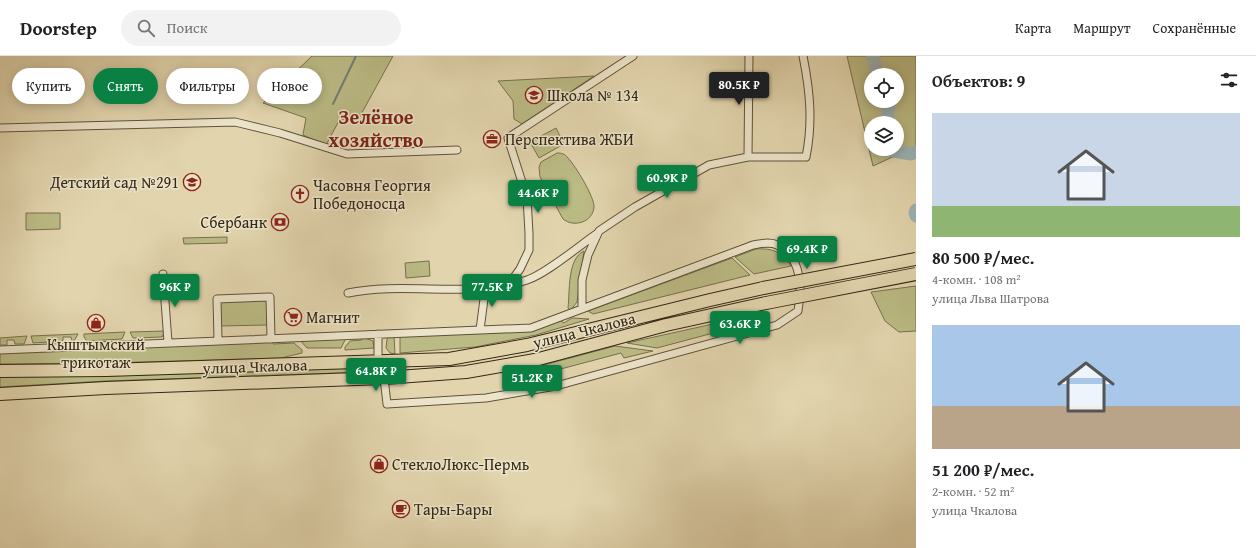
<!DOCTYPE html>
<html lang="ru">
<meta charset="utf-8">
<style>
:root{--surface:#fff;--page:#f2f2f2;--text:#202124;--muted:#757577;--line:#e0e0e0;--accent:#0b8043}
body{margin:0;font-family:"Gentium Book Plus",serif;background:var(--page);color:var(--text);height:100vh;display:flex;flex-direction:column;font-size:15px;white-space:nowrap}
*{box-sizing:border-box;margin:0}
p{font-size:13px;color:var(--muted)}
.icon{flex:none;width:22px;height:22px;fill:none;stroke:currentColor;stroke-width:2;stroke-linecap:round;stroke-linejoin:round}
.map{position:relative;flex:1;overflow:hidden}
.sheet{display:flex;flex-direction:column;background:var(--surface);width:340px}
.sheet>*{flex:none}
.banner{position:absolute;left:12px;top:12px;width:380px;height:36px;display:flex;gap:8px}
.controls{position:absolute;left:864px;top:12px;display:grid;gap:8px}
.controls a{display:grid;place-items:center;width:40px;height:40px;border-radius:50%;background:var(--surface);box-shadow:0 2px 10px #0003;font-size:20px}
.price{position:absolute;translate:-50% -34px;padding:0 9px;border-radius:4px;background:var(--accent);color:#fff;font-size:13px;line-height:26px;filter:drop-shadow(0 1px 2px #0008)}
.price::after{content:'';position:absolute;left:50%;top:24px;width:12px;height:9px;margin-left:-6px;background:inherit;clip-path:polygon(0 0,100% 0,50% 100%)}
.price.active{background:#222;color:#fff}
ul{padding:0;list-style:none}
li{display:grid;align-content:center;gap:8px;height:212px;padding:0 16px}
li span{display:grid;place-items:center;height:124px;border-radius:0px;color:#555}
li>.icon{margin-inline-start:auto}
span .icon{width:72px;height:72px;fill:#fffc;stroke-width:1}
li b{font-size:17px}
h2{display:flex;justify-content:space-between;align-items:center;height:48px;padding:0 16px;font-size:17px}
.chip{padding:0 14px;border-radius:18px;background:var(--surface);box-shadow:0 2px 10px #0003;font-size:14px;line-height:36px}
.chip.active{background:var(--accent);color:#fff}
header{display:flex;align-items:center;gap:24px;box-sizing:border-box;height:56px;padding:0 20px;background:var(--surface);border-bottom:1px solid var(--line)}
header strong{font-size:19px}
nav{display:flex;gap:22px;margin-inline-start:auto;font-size:14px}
.search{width:280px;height:36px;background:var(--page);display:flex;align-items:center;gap:10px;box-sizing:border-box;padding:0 14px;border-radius:22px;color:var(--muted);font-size:15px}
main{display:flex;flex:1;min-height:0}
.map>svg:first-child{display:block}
.green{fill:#bbbb85;stroke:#78714c;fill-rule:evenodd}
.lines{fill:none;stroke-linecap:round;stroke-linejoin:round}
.stream{stroke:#727c76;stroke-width:2}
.river{stroke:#9cb5b7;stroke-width:13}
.street-casing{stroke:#60523a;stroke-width:9}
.primary-casing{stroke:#342714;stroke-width:14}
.street{stroke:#ece4ca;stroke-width:7}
.primary{stroke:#e2d5ae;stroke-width:12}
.primary-bridge-casing{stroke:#342714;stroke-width:14;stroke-linecap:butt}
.primary-bridge{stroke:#e2d5ae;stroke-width:12}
.labels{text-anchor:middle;stroke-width:3;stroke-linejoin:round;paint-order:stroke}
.poi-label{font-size:16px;fill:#342714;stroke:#ece4ca;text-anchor:start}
.street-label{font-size:16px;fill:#342714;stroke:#ece4ca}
.district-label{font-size:20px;font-weight:bold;fill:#7a1f14;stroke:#ece4ca}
</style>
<header>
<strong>Doorstep</strong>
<div class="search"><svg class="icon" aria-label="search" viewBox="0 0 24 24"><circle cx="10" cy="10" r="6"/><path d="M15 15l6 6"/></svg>Поиск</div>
<nav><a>Карта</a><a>Маршрут</a><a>Сохранённые</a></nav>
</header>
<main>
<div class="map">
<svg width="916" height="492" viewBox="0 0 916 492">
<rect width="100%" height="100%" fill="#e2d5ae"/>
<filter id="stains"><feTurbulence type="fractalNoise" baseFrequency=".005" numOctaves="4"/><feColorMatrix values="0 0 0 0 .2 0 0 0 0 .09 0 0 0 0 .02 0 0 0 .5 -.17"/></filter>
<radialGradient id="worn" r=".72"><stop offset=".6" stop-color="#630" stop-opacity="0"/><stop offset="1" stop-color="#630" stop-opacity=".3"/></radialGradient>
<!-- green -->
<path class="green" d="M312,0H393L358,64L340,63L326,89L303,79L306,62L263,47Z
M847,0H916V90L873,110ZM871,19H897V45H871ZM871,67H897V93H871Z
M594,20L522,68L514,63L513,45L498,25Z
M556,72L564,88L539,102L530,86Z
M557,97C562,97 565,98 568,102C575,109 595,142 594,151C593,166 574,172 563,163L540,121L539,111L541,106Z
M26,157H60V173L26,174Z
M227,181V187L184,188L183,182Z
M756,193C773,192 782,196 791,210L754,218L735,201Z
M584,195L577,246L570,255L568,252C570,235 567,203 584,195Z
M732,202L750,219L593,258L588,255Z
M429,205L430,220L406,222L405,207Z
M916,230V275L899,276L885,265L871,236Z
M267,243L268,269L220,270L219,245Z
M767,256L769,259L732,272L657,292L627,287Z
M572,262L589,263L536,279L475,291L400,297V280L523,276L561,265L564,267Z
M165,275L162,281L135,282H133L130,276Z
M125,276L122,283L87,285L84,281V278Z
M78,278L74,285H72L71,281H63V285L33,287L31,280Z
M27,280L24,288H15L14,284H7V289H0V282Z
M390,280H394L395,298L390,297L386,292L387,283Z
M362,281L373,285L374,292L345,294V291L350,285L362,284Z
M346,282L341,292H307L299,283Z
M272,285L273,288L294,287L302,294V297L281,302L106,307L0,308V296Z
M615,290L653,295L624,302L621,297L523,323L521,315Z
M395,311V315L106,325L0,331V321L106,320Z"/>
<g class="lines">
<!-- stream -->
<path class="stream" d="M333,48L356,0"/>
<!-- river -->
<path class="river" d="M873,0L878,19
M887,67L889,45
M892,93L893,95L911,98L916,96
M916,154L915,157L916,160"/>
<defs>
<path id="street" d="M0,72L235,66L280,77L347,98L457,94
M748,101L749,0
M163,218L168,286
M509,228L520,213L529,194V177L527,142L508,82L633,0
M348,237C405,225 473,243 527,224C546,218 580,189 598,177
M582,253V224L588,199L599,175L635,151L709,109L748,101H806C813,66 810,35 803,0
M480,274L484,243L482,232
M218,284L217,243L270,241L271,283
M0,294L531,272L753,189C760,188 770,185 777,189C802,201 802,231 798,255L777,269L556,330L486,342L387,348L384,322
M378,305V278"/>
<path id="primary" d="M0,315L106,314L449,303L527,289L710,244L763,232
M0,338L106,332L384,322L466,316L535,304L666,269L766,247"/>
</defs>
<!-- street casing -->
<use href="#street" class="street-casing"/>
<!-- primary casing -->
<use href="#primary" class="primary-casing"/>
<!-- street -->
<use href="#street" class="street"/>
<!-- primary -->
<use href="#primary" class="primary"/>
<defs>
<path id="primary-bridge" d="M763,232L916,203
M766,247L916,218"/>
</defs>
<!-- primary-bridge casing -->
<use href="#primary-bridge" class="primary-bridge-casing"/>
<!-- primary-bridge -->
<use href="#primary-bridge" class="primary-bridge"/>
</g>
<!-- icons -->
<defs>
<symbol id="school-ring" viewBox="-11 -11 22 22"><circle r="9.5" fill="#ece4ca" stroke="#8f2418" stroke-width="1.5"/><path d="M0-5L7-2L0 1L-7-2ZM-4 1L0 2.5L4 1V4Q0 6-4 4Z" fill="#8f2418"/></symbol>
<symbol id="office-ring" viewBox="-11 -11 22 22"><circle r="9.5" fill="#ece4ca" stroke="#8f2418" stroke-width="1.5"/><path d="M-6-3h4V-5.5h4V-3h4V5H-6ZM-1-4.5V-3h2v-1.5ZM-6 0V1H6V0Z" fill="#8f2418"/></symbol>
<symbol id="church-ring" viewBox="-11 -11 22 22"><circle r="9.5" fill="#ece4ca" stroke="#8f2418" stroke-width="1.5"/><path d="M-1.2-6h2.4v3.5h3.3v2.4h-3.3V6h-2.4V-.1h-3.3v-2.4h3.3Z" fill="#8f2418"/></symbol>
<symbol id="bank-ring" viewBox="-11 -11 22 22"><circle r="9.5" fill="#ece4ca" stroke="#8f2418" stroke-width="1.5"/><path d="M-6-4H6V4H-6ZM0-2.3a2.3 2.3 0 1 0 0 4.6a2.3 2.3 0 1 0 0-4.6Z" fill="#8f2418"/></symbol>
<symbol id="supermarket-ring" viewBox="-11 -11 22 22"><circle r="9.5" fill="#ece4ca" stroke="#8f2418" stroke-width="1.5"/><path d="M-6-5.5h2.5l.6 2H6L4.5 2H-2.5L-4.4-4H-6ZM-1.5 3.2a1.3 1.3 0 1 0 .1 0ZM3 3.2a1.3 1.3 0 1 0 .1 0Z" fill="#8f2418"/></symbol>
<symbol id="shop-ring" viewBox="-11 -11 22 22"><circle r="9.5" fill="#ece4ca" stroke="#8f2418" stroke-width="1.5"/><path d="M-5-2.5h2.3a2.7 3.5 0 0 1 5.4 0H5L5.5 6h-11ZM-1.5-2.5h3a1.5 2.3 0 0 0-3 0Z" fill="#8f2418"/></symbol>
<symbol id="cafe-ring" viewBox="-11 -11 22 22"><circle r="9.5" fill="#ece4ca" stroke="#8f2418" stroke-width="1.5"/><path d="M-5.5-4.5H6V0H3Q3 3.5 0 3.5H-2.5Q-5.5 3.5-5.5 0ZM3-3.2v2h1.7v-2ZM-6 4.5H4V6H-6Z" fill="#8f2418"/></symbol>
</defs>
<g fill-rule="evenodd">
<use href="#school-ring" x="524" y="29" width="20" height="20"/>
<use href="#office-ring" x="482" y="73" width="20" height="20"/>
<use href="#school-ring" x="182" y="116" width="20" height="20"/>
<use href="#church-ring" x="290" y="128" width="20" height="20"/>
<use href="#bank-ring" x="270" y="156" width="20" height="20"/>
<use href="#supermarket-ring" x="283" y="251" width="20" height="20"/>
<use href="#shop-ring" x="86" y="257" width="20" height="20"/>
<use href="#shop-ring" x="369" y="398" width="20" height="20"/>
<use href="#cafe-ring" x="391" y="443" width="20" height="20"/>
</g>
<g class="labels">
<!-- poi labels -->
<g class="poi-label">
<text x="547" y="45">Школа № 134</text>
<text x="505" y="89">Перспектива ЖБИ</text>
<text x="179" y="132" text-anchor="end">Детский сад №291</text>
<text x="313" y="135">Часовня Георгия<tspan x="313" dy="18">Победоносца</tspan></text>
<text x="267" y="172" text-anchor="end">Сбербанк</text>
<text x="306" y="267">Магнит</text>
<text x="96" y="294" text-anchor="middle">Кыштымский<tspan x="96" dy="18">трикотаж</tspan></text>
<text x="392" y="414">СтеклоЛюкс-Пермь</text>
<text x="414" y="459">Тары-Бары</text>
</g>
<!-- street labels -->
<g class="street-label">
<text transform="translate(584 274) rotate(-14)" y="6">улица Чкалова</text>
<text transform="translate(255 310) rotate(-2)" y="6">улица Чкалова</text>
</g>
<!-- district labels -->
<g class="district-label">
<text x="376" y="68">Зелёное<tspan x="376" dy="23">хозяйство</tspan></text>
</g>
</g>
<rect width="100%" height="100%" filter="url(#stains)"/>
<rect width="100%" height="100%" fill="url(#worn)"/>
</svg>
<div class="controls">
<a><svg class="icon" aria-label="locate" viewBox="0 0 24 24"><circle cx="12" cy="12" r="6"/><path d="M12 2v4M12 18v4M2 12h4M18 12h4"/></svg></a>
<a><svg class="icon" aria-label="layers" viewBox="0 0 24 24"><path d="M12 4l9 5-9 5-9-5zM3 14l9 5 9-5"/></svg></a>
</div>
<b class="price active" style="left:739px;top:50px">80.5K ₽</b>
<b class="price" style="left:667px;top:143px">60.9K ₽</b>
<b class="price" style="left:538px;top:158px">44.6K ₽</b>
<b class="price" style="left:807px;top:214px">69.4K ₽</b>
<b class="price" style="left:175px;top:252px">96K ₽</b>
<b class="price" style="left:492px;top:252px">77.5K ₽</b>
<b class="price" style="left:740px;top:289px">63.6K ₽</b>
<b class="price" style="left:376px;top:336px">64.8K ₽</b>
<b class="price" style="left:532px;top:343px">51.2K ₽</b>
<div class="banner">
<a class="chip">Купить</a>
<a class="chip active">Снять</a>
<a class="chip">Фильтры</a>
<a class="chip">Новое</a>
</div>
</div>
<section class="sheet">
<h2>Объектов: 9<svg class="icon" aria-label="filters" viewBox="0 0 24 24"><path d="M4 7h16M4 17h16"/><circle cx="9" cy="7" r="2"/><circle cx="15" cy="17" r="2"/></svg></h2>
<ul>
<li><span style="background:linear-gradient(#c9d6e8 75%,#8fb573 0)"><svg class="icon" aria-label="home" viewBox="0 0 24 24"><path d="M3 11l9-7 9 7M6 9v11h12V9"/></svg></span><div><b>80 500 ₽/мес.</b><p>4-комн. · 108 m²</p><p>улица Льва Шатрова</p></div></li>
<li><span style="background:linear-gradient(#a9c7e8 65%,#b9a48a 0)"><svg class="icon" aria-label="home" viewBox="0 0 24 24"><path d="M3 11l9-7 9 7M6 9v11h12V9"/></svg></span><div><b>51 200 ₽/мес.</b><p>2-комн. · 52 m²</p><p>улица Чкалова</p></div></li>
</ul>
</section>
</main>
